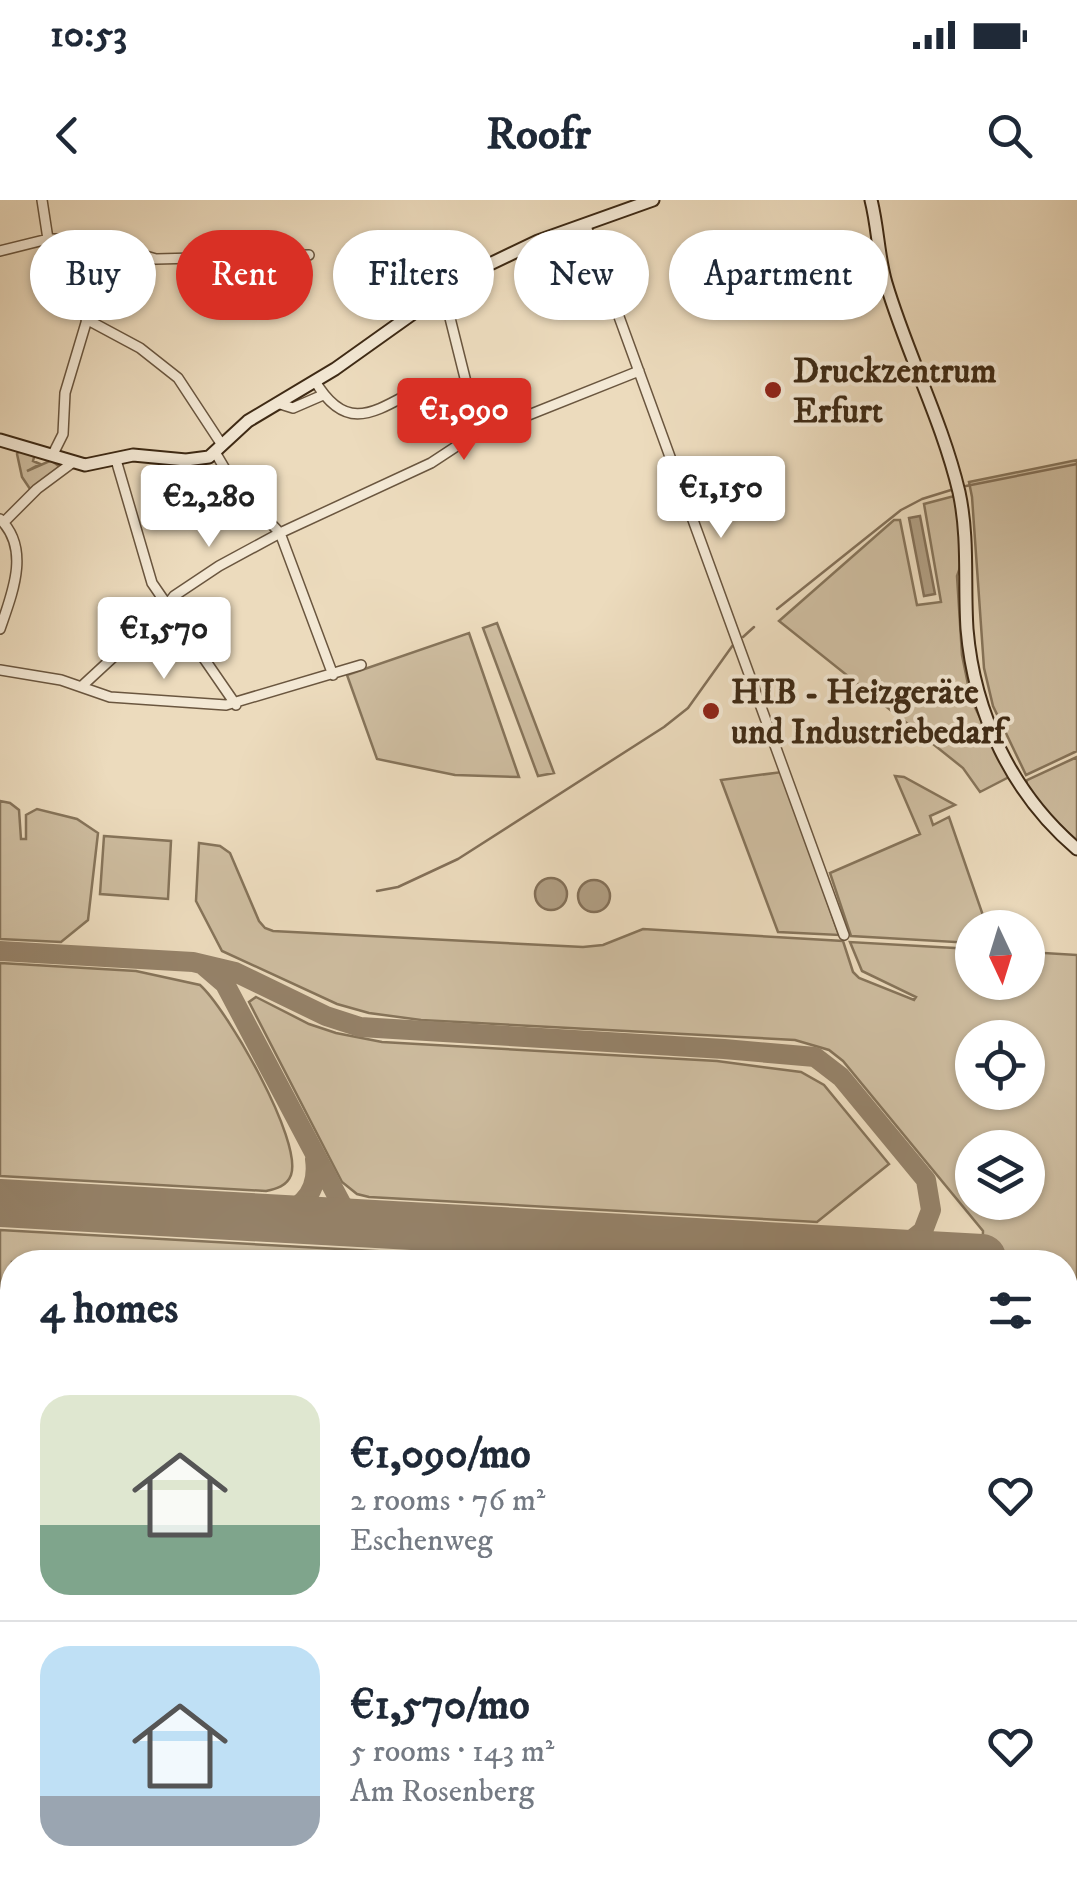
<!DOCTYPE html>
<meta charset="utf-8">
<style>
:root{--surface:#fff;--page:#f6f6f7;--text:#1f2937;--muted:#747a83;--line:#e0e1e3;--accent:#d93025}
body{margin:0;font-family:"IM FELL DW Pica",serif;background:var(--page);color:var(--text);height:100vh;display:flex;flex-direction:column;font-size:38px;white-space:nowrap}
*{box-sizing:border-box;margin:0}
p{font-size:32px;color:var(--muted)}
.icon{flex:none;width:55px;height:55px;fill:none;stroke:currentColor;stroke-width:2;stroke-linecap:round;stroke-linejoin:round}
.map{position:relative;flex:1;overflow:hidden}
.sheet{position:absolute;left:0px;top:1050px;width:1078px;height:640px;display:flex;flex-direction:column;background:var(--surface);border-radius:40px 40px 0 0;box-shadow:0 2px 8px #0004}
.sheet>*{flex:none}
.guide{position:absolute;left:30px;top:30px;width:1018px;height:90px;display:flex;gap:20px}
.needle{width:65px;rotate:176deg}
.controls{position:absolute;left:955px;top:710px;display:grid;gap:20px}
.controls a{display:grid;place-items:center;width:90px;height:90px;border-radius:50%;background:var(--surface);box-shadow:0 2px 8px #0004;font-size:50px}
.price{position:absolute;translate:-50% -85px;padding:0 22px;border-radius:10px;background:#fff;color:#222;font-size:32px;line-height:65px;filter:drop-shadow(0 2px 5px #0008)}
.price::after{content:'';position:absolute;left:50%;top:60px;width:30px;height:22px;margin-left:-15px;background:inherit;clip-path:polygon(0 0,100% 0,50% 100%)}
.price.selected{background:var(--accent);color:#fff}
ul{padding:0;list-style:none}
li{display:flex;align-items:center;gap:30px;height:250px;padding:0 40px}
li+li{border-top:2px solid var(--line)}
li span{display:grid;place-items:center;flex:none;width:280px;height:200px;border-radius:30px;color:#555}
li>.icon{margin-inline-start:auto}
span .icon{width:120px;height:120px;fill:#fffc;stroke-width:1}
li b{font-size:42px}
h2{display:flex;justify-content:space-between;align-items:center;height:120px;padding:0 40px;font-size:42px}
.chip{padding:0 35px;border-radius:45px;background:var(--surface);box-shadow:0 2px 8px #0004;font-size:35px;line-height:90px}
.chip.selected{background:var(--accent);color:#fff}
.status{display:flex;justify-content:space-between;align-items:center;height:70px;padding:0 50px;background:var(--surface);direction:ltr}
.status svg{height:28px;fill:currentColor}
header{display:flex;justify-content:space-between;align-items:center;height:130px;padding:0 40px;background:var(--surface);font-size:45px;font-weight:800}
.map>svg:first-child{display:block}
.green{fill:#cebda0;stroke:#86745a;stroke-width:2.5;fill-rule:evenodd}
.water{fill:#b19f84;stroke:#837058;stroke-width:2.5}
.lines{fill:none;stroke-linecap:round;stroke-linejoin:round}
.stream{stroke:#837058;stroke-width:2.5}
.taxiway{stroke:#958269;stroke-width:20}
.runway{stroke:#958269;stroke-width:48}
.street-casing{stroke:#6a563f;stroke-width:12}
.secondary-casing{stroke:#3e2a15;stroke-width:15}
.street{stroke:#f3e8d4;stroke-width:9}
.secondary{stroke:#f3e8d4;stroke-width:11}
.poi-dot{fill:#8f2418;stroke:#f3e8d4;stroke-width:4}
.labels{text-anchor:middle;stroke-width:8;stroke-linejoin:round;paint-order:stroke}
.poi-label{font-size:35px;font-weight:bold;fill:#3e2a15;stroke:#f3e8d4;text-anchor:start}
</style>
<div class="status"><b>10:53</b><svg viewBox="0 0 49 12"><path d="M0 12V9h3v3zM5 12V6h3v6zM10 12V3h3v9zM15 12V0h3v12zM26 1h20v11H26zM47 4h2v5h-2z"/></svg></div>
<header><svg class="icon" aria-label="back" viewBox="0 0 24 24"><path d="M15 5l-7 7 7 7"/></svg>Roofr<svg class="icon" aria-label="search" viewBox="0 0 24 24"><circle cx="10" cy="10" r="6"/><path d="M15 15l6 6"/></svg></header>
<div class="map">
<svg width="1077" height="1690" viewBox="0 0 1077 1690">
<rect width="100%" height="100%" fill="#ecdbbd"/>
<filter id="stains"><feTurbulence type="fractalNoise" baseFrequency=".002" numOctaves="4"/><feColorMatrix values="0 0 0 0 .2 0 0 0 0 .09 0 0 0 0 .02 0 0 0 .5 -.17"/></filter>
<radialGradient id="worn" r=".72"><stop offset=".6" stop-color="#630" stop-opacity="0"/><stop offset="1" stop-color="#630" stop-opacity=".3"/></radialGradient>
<!-- green -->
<path class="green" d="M19,250L35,254L33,261L40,264L27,271L50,261L48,258L60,267L30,289L22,277L17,254Z
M1077,260V551L1026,575L993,506L984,468L972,297L969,282Z
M954,296C958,320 967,353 957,376L962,455L971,499L1009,577L980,592L963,568L779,421L894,320H900L917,405L941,402L924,304Z
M497,423L554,573L538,576L483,428Z
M469,433L519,577L455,575L377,559L347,475Z
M1077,557V641L1050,616L1026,586L1027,580Z
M782,572L839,735L778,732L721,580Z
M895,576L904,577L955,605L930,616L933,625L949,617L987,727L972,728V743L851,736L830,673L920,634Z
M0,601L10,603L19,610L21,639H26V615L37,609L77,619L98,633L88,720L61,742L0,739Z
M104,636L171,641L168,699L100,694Z
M199,643L220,646L230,653L259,721L265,728L273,731L583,747L603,745L643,729L843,741L853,772L859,778L914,800L916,797L862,771L850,742L972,749V782H1028V752L1077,755V1392L1065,1391V1062H982L983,1031L843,861L829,850L795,840L421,820L369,813L337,804L222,751L196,701ZM972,838H1028V892H972ZM972,948H1028V1002H972Z
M0,763L136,771L200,785C227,809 303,941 291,975C287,986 276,989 266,991L0,976Z
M256,797L309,824L336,833L382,842L717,861L801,872L824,885L889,964L817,1022L369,997L357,994L342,982L249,802Z
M0,1030L574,1062H12V1273H0Z
M1065,1401H1077V1450L1065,1457Z"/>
<!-- water -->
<path class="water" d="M920,316L935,394L924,396L909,318Z
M535 694a16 16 0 1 1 32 0a16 16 0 1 1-32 0Z
M578 696a16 16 0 1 1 32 0a16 16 0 1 1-32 0Z"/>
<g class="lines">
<!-- stream -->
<path class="stream" d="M966,286L1077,264
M777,409L901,310L922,299L951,290
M743,437L754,427
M377,691L398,687L458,659L664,527L688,508L733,445
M1065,1446L1077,1440
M127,1690L157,1678"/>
<!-- taxiway -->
<path class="taxiway" d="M0,751L193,762L235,772L326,816L360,827L724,849L815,857L841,877L926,980L931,1010L923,1031L900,1049L878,1052
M204,766L225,784L342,1005L362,1020L401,1025
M263,1017C297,1015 320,995 315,959"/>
<!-- runway -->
<path class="runway" d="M0,1003L982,1058"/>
<defs>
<path id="street" d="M42,0L48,39
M586,26L844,735
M0,51L48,39H67L98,42L156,59L309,55
M443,90L479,234
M86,119L140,148L178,178L222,245
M315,181C348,237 378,209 422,187
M277,203L293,208L323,195
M215,252L235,286L280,333L333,475
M53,254L63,234L65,193L109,46
M116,260L152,383L236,505
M0,319C31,349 12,394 0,429
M4,322L37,289L72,263
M0,470L61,480L110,497L226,505L361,465
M82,486L162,412L174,396L219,366L280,333L431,263L466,240L639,171"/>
<path id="secondary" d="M871,0C878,27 878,56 886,83C907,154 942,220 959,292C969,338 964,383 967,429C974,513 1012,594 1077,649
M0,240L85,265L133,255L186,260L209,257L248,221L335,169L467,75L538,41L653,0"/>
</defs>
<!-- street casing -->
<use href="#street" class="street-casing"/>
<!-- secondary casing -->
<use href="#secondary" class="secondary-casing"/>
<!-- street -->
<use href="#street" class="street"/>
<!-- secondary -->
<use href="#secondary" class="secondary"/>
</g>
<!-- markers -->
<g class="poi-dot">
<circle cx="773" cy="190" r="10"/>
<circle cx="711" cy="511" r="10"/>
</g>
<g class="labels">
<!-- poi labels -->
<g class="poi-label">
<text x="793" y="182">Druckzentrum<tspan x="793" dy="40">Erfurt</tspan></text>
<text x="731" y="503">HIB - Heizgeräte<tspan x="731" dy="40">und Industriebedarf</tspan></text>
</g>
</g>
<rect width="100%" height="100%" filter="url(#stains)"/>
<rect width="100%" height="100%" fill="url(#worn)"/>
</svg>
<div class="controls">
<a><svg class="needle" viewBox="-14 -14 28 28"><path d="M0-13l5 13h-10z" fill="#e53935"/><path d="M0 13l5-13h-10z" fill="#747a83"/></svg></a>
<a><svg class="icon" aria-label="locate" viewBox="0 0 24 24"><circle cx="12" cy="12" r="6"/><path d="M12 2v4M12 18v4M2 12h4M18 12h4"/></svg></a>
<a><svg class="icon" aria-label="layers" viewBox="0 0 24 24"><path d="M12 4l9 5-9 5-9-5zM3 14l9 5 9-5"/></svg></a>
</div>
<b class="price selected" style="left:464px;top:263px">€1,090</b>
<b class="price" style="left:721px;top:341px">€1,150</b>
<b class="price" style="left:209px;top:350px">€2,280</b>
<b class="price" style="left:164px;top:482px">€1,570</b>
<div class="guide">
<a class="chip">Buy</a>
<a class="chip selected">Rent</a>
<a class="chip">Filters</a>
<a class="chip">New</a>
<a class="chip">Apartment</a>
</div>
<section class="sheet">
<h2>4 homes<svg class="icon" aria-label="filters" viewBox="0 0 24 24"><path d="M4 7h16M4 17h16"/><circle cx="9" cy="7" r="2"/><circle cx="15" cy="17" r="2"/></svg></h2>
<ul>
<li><span style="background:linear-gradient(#dfe7d0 65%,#7fa58c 0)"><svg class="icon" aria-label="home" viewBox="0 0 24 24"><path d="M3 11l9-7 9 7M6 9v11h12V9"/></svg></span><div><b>€1,090/mo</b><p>2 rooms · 76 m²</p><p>Eschenweg</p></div><svg class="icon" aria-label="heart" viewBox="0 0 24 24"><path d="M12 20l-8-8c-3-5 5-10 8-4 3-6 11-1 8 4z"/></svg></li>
<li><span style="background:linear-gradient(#bfe0f5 75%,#9aa5b1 0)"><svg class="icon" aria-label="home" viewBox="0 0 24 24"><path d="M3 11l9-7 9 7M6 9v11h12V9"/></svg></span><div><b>€1,570/mo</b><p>5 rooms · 143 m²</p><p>Am Rosenberg</p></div><svg class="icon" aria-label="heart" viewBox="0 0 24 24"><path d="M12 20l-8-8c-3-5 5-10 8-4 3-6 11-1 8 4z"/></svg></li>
</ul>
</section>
</div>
